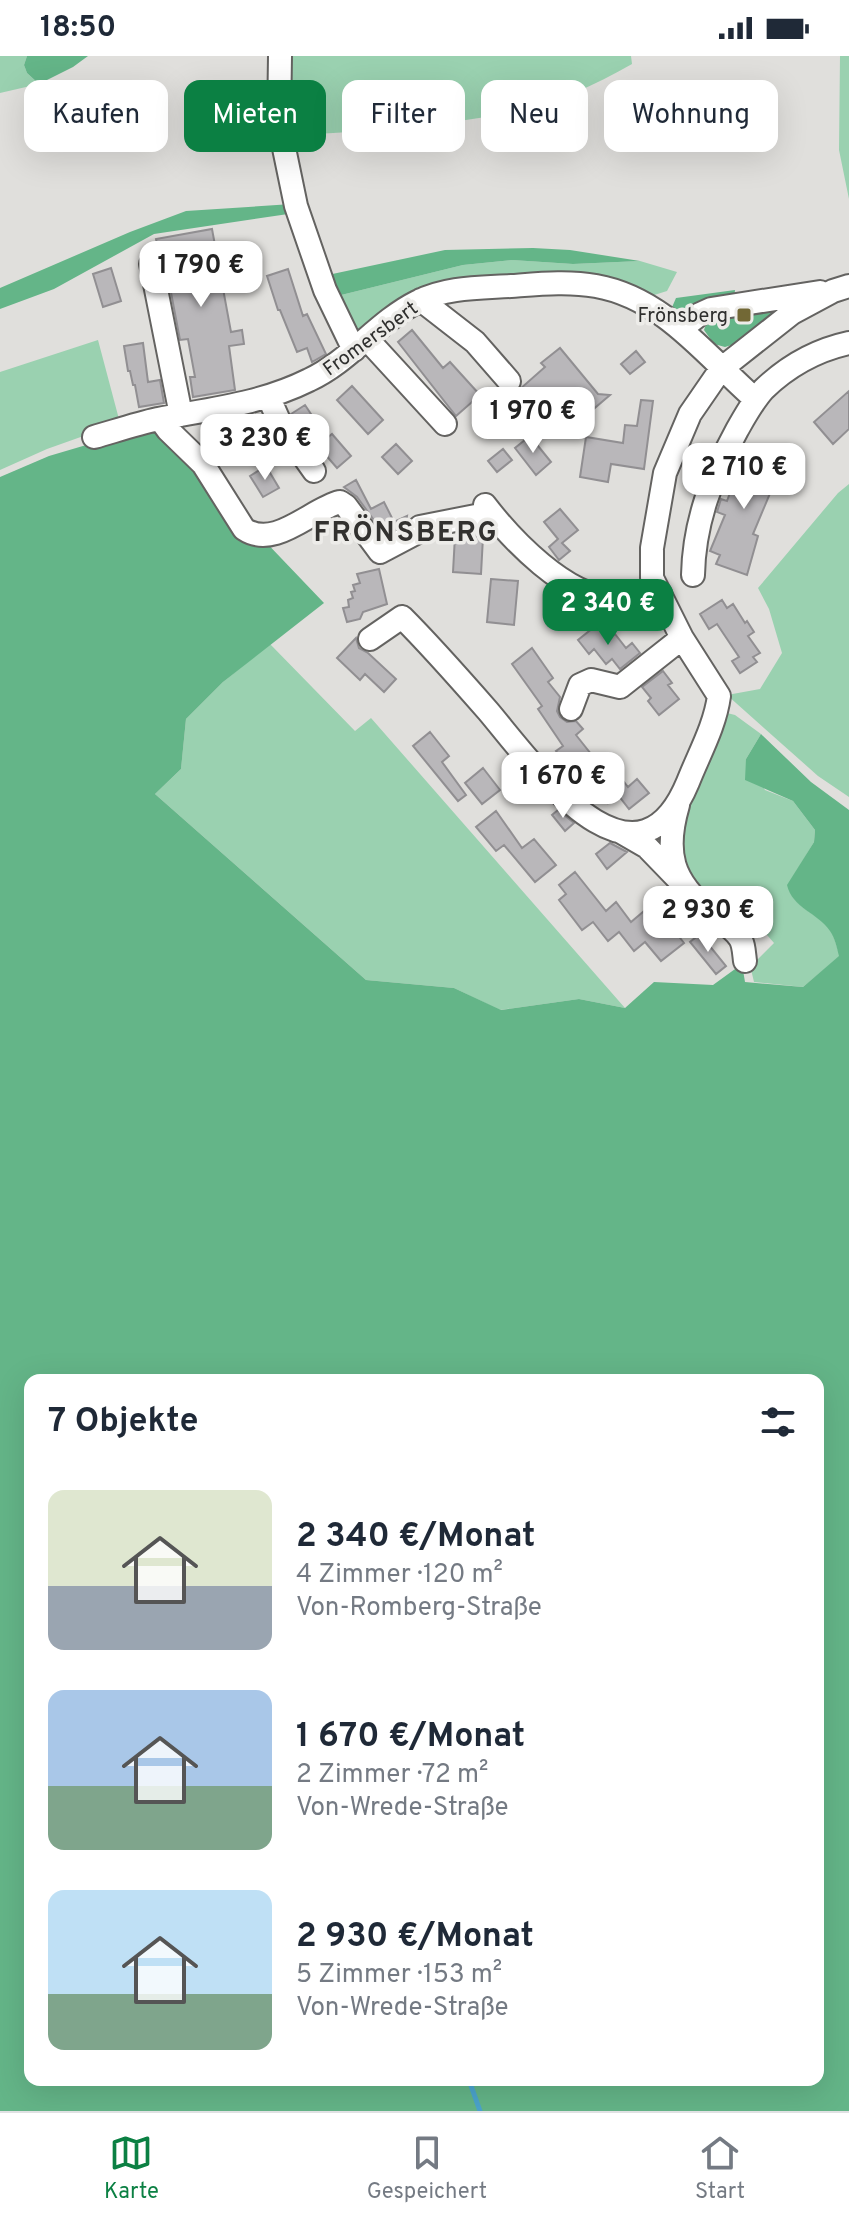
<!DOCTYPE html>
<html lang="de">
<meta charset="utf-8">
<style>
:root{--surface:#fff;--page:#f6f6f7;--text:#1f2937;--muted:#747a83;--line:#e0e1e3;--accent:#0b8043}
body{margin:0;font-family:Overpass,sans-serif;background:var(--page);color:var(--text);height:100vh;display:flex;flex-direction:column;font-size:30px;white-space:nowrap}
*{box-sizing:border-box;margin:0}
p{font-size:26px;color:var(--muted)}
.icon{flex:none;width:44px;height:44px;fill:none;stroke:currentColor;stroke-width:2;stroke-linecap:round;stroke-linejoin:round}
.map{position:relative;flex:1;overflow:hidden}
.panel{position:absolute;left:24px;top:1318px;width:800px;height:712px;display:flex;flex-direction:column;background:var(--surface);border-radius:16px;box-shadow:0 8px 32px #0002}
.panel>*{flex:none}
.top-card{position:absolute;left:24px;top:24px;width:802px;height:72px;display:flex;gap:16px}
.price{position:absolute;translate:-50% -68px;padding:0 18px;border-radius:16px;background:#fff;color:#222;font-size:26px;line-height:52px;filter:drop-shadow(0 2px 4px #0008)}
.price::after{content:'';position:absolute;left:50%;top:48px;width:24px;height:18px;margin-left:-12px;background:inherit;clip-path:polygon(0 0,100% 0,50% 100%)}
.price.active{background:var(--accent);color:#fff}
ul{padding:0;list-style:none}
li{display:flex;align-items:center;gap:24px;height:200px;padding:0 24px}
li span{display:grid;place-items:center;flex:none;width:224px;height:160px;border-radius:16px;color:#555}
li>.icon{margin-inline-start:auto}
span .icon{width:96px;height:96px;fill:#fffc;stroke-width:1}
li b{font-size:34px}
h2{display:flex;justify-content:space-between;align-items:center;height:96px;padding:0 24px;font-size:34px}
.tag{padding:0 28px;border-radius:16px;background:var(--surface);box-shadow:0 8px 32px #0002;font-size:28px;line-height:72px}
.tag.active{background:var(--accent);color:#fff}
.status{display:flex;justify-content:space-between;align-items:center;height:56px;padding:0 40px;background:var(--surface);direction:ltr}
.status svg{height:22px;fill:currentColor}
.dock{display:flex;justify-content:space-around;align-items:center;height:112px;border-top:2px solid var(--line);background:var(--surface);font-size:22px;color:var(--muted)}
.dock a{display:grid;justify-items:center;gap:4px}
.dock .active{color:var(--accent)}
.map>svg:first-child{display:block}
.green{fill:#9ad1b0}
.forest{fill:#64b588;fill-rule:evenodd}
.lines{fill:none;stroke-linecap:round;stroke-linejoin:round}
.stream{stroke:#4ba4cd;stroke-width:5}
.building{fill:#b9b7ba;stroke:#918f92;stroke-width:2}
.minor-casing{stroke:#646361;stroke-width:26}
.minor{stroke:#fff;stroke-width:22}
.poi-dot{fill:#726835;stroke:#edece9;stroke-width:3}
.labels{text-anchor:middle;stroke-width:7;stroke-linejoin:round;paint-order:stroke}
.poi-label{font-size:20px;fill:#2f2f2e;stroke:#edece9;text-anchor:end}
.street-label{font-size:20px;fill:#2f2f2e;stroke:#edece9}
.district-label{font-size:28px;font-weight:bold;letter-spacing:2px;fill:#32312f;stroke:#edece9}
</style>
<div class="status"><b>18:50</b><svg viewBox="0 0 49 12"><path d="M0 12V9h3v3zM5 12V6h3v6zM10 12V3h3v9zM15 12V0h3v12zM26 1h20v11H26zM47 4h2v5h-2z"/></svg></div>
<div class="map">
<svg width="849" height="2055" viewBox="0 0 849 2055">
<rect width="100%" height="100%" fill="#e0dfdc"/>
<!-- green -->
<path class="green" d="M0,0H27L24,9L27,17L39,28L0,37Z
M283,0H631L632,8C595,29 555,48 512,56C438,71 360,75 285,80Z
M840,0H849V143L839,94Z
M512,204L573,208L640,205L677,216L667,235L651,240L461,229L358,282L333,241L463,209Z
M98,284L120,367L47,393L0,414V316Z
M849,428V741L818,720L727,639L760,633L782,597L769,553L758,532L838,437Z
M270,588L355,675L371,662L625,952L579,943L500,954L454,932L366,924L155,738L181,713L186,663L223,626Z
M727,657L735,659L761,678L746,703L765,734L793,745L815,774L814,786L788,829C792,852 819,857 831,875C835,882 837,892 840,900L803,931L754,926L749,905L758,903L774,887L753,863L708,844L693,824L683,795L681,784L684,762L691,740Z"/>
<!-- forest -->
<path class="forest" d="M27,0H88L73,11L39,28L27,17L24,9Z
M292,148L295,157L154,178L54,233L0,253V232L130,176L186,155Z
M533,192L570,194L640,205L573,208L512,204L463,209L333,241L323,220L445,194Z
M735,234L734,243L682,265L670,256L676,242Z
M791,247L735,288L725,291L714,288L704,274L706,268L714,263Z
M154,369L324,547L223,626L186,663L181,713L155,738L366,924L454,932L501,954L579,943L625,952L654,926L713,929L742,908L745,926L803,931L839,900C837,892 835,882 830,875C818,857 792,852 787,829L814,786L815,774L793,745L745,724L746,703L761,678L811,726L849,754V2055H0V421L49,400ZM30,1324H818V2024H30Z"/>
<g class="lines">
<!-- stream -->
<path class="stream" d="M469,2024L480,2055"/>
</g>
<!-- building -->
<path class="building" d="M212,173L231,276L242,274L244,288L229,290L235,334L193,341L190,321H195L188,283L180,284L165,205L159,197L156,183Z
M111,212L121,245L103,251L93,218Z
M288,213L303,260L307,258L326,298L312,306L307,292L297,296L280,254H278L267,220Z
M412,274L443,312L450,306L480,339L456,360L398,286Z
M143,287L148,326L160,324L164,347L139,351L135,329H133L130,315H128L124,290Z
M560,292L598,338L610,339L563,379L550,364L544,370L536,360L540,356L520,333L545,311L541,307Z
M636,295L645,306L630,318L621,308Z
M352,330L383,364L368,378L337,344Z
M849,335V373L833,388L814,366Z
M641,344L653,345L644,413L611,408L608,426L580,421L586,381L623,387L625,369L637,370Z
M305,349L327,382L332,378L351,400L337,412L292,360L291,358Z
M235,373L239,394L223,397L219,376Z
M530,380L551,406L536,419L515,392Z
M396,388L412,405L398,418L382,401Z
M503,393L512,404L497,416L488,405Z
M749,393L780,403L773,422L776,423L753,478L758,480L747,519L716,508L720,499L710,495L725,459L717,456L721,443L727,445L736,420L731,419L735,409L736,407L743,410Z
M266,410L279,432L263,441L250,420Z
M356,424L371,453L384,446L394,466L407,460L406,466L384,478L357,441L344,431Z
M560,453L578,474L562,487L570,495L559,504L549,491L558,483L544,466Z
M455,480L483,481L481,518L453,516Z
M379,513L387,548L363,556L360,563L347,566L343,552L349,551L348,544L353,542L351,536L355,535L353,529L360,527L357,518Z
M491,523L518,525L514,569L487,566Z
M722,544L727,552L733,548L745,567L747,565L754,576L748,580L760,597L753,601L757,606L740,617L732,605L739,601L717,568L709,573L700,558Z
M598,568L609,582L615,578L626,592L632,587L640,597L620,613L612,603L606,608L594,593L589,598L578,584Z
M356,582L359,592L368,597L396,623L384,636L365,618L360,624L337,602Z
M532,592L553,622L548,626L560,641L557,655L560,661L567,666L576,665L583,673L576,679L610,722L617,717L628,731L637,723L649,737L629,753L618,739L608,747L597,733L590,738L565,711L567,709L556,695L563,690L538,653L542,650L512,608Z
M663,615L672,627L668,629L679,643L659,659L648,645L651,642L642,631Z
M430,676L449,700L442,706L466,739L458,745L413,690Z
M483,712L500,734L482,748L465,727Z
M558,754L574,767L565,775L552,759Z
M496,755L522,792L534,783L556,809L535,826L504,789L496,795L476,771Z
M610,787L627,796L607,813L596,798Z
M575,816L606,855L616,846L631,866L669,834L678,846L662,859L684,887L661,905L645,886L634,895L619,876L608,885L593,866L582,874L559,844L566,838L559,829Z
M700,878L726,910L716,918L690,886Z"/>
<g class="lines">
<defs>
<path id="minor" d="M280,0L279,68L296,150L325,234L354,294
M151,208L181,359
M421,244L475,286L509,325
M681,273L700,258L711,253L820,236
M367,283L445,368
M269,342L280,367L314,415
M160,363L168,374L203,408L244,473C275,494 311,453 340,446L346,450L380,496L416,477L420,471L491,457
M94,381C115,375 136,368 158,363C210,353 261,348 309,324C350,305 377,266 417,246C446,231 479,232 511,230C539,228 568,225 596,230C664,242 706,300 755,343
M485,449C512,484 566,541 612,542C626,543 641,536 654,531
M693,519C694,466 712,420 737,374C745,360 753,345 764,333C788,310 817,294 849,287
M370,583L402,561C432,591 460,623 488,655C532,707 635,854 688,726C699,698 715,670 719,640L682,582L652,522V492L665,417L690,358L721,313L792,257L833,235L849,230
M571,653L580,629L591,624L620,631L682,582
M678,749C664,797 672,825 710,856C719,864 733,872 739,881C744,887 744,898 745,905
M621,776L647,791L677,822"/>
</defs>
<!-- minor casing -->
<use href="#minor" class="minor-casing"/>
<!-- minor -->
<use href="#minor" class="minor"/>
</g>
<!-- markers -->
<rect class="poi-dot" x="736" y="251" width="16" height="16" rx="4"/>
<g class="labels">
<!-- poi labels -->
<g class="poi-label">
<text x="728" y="266">Frönsberg</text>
</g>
<!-- street labels -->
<g class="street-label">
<text transform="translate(370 282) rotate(-36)" y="7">Fromersbert</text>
</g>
<!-- district labels -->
<g class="district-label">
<text x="406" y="485">FRÖNSBERG</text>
</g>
</g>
</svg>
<b class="price" style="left:201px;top:253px">1 790 €</b>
<b class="price" style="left:533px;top:399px">1 970 €</b>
<b class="price" style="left:265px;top:426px">3 230 €</b>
<b class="price" style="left:744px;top:455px">2 710 €</b>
<b class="price active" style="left:608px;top:591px">2 340 €</b>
<b class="price" style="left:563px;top:764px">1 670 €</b>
<b class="price" style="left:708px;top:898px">2 930 €</b>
<div class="top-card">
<a class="tag">Kaufen</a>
<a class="tag active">Mieten</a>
<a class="tag">Filter</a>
<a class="tag">Neu</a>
<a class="tag">Wohnung</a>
</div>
<section class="panel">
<h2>7 Objekte<svg class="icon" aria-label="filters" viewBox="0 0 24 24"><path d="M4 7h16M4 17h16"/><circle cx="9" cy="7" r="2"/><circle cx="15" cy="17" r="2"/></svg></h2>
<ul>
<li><span style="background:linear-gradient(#dfe7d0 60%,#9aa5b1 0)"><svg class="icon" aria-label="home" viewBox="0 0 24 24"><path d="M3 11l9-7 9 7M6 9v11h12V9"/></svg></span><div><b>2 340 €/Monat</b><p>4 Zimmer · 120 m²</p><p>Von-Romberg-Straße</p></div></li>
<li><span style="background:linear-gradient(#a9c7e8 60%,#7fa58c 0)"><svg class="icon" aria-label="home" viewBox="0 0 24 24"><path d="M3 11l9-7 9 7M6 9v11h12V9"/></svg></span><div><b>1 670 €/Monat</b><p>2 Zimmer · 72 m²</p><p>Von-Wrede-Straße</p></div></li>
<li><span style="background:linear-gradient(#bfe0f5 65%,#7fa58c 0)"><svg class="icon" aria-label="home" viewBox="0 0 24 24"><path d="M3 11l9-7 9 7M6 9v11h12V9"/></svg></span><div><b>2 930 €/Monat</b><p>5 Zimmer · 153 m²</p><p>Von-Wrede-Straße</p></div></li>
</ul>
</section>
</div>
<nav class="dock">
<a class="active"><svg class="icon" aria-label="map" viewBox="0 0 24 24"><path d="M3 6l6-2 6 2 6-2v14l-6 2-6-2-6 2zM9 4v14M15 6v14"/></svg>Karte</a>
<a><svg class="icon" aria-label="saved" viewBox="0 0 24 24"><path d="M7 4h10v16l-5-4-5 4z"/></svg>Gespeichert</a>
<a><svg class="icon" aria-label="home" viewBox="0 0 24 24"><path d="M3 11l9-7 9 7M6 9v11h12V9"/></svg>Start</a>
</nav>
